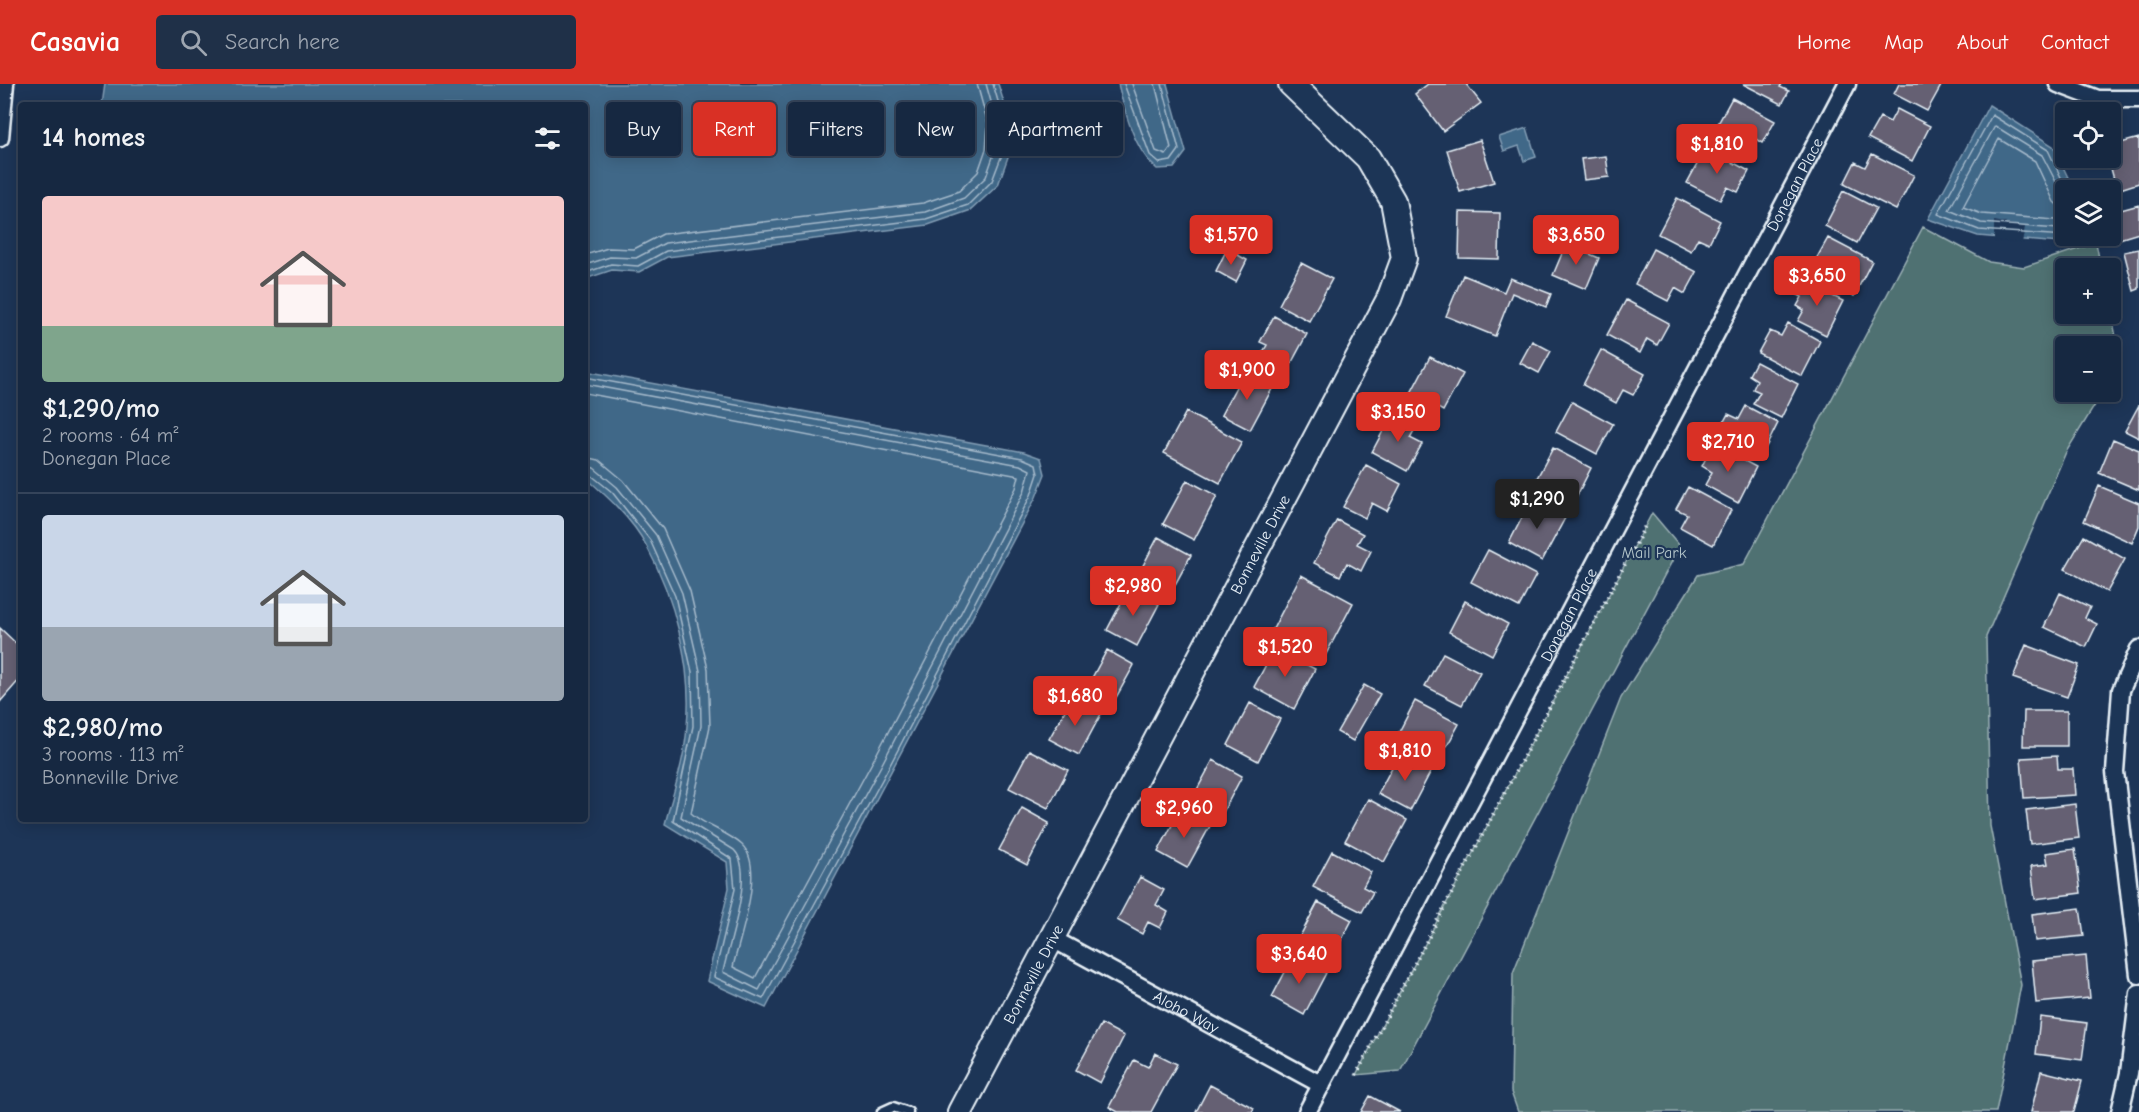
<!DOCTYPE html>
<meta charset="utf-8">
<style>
:root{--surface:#162841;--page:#1f3048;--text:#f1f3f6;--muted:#9ea6b1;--line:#35445a;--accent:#d93025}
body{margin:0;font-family:"Comic Neue",sans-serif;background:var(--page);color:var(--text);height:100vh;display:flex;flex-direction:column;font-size:22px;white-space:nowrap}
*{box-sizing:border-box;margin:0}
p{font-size:20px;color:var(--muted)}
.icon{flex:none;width:33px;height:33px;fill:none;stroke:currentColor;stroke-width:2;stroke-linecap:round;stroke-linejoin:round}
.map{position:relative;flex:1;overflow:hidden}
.details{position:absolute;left:18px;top:18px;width:570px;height:720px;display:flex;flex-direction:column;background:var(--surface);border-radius:6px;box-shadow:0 3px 15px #0003,0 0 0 2px var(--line)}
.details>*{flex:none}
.hud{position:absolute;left:606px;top:18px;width:570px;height:54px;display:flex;gap:12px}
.buttons{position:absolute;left:2055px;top:18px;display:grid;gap:12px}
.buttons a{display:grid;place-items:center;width:66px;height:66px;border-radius:6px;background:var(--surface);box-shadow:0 3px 15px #0003,0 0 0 2px var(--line);font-size:30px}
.price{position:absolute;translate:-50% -51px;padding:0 14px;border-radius:6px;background:var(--accent);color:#fff;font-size:20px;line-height:39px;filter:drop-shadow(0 2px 3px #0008)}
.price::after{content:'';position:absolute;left:50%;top:36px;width:18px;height:14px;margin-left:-9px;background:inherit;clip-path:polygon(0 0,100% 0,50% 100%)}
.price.selected{background:#222;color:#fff}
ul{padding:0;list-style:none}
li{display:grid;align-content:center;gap:12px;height:318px;padding:0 24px}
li+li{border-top:2px solid var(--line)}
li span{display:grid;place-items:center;height:186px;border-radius:6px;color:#555}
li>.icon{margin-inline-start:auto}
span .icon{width:108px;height:108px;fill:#fffc;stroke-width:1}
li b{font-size:26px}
h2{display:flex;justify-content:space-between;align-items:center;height:72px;padding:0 24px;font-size:26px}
.chip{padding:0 21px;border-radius:6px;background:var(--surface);box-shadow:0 3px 15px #0003,0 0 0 2px var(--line);font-size:21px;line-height:54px}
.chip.selected{background:var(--accent);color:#fff}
header{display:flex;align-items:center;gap:36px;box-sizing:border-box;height:84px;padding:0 30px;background:var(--accent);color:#fff}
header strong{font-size:28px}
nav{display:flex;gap:33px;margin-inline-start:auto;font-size:21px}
.search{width:420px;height:54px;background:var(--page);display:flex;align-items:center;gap:15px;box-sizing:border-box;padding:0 21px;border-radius:6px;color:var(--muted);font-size:22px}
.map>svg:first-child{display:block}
.green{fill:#4f7172;stroke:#9cb1b5;stroke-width:1.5}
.water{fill:#406788;stroke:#839eb5;stroke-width:1.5}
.pier{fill:#1d3557}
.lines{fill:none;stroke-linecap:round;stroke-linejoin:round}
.shore{stroke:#a5bacb;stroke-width:1.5}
.building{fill:#656173;stroke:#e8f1f8;stroke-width:1.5}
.lane-casing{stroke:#e8f1f8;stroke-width:13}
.street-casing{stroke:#e8f1f8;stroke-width:21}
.secondary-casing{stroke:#e8f1f8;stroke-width:28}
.path{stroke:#e8f1f8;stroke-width:4;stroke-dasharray:1.5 4.5;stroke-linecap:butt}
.lane{stroke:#1d3557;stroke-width:8}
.street{stroke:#1d3557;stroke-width:16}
.secondary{stroke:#1d3557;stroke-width:24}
.labels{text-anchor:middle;stroke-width:4.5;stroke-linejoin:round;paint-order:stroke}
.street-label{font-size:16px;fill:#e8f1f8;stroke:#1d3557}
.park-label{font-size:16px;fill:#b2c4c9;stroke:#1d3557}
</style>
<header>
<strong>Casavia</strong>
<div class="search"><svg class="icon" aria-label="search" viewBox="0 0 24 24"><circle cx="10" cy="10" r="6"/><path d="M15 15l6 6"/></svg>Search here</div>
<nav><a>Home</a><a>Map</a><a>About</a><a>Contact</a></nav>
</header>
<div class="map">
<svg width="2139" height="1028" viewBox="0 0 2139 1028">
<rect width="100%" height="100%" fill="#1d3557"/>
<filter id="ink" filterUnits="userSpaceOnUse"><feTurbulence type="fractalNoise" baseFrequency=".0167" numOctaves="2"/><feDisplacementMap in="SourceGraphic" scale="12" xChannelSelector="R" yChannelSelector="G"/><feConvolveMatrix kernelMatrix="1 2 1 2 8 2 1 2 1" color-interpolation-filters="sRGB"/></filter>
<g filter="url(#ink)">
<!-- green -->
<path class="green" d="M1923,143L1989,178L2024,183L2096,159L2101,184H2066V230L2111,228L2121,278L2111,296L2110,262H2066V308H2103L2066,368L1986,553L1990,742L2021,901L1996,1028H1518L1511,1008L1513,889L1621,614L1698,491L1744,480Z
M1652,429L1680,462L1400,987L1356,991Z"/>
<!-- water -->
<path class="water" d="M105,0H998L1010,37L1009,70L998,101L971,126L928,141L667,173L639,188L612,186L585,195V21H102Z
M1118,0H1167L1186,68L1174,84L1157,85C1134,66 1125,28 1118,0Z
M1989,21L2053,62L2074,106H2066V152H2072L2071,160L1978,152L1928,135Z
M1527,44L1536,73L1524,77L1519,62L1504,67L1499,53Z
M585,287L1024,368L1041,374L1045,390L1036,413L766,924L707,897L729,804L727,778L665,740C673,709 685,675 687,642C693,582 674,513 646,461C632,435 607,412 585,393Z"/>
<!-- pier -->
<path class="pier" d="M1994,137L2025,143L2022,159L1994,157Z"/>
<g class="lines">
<!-- shore -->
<path class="shore" d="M1124,0L1150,71L1159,79L1171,77L1179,66L1162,0
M1132,0L1156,67L1166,71L1171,64L1155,0
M1999,55L2035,77L2054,118L2064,127V131L2055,136L1982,130L1963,123Z
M2066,117L2042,71L1995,42L1949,126L1981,139L2059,145L2066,140
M2066,152L1979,146L1938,130L1992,31L2048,66L2067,106
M585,171L608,164L634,165L663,150L923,119L959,107L978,88L986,65L988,40L977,0
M585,181L610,173L636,174L665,159L925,128L964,114L986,93L995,67L997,39L986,0
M585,189L611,180L638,182L666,167L926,135L968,121L992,97L1003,68L1004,38L993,0
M585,293L1022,374L1036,380L1038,390L1031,411L890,681L763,915L714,893L735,805L732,775L673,737L693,642L692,588L675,512L650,456L612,408L591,391L585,389
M585,300L1020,381L1030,386L1024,408L883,678L759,906L723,888C728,861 756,787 734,766L681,733L701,642L700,587L682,509L656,451L617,403L594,384L585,382
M585,309L1019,392L1016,404L875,673L755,894L733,883C739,855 766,784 742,761C728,748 705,742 691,729L710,642L708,585L690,507L663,445L623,396L599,376L585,373"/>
</g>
<!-- building -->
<path class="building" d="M1428,0H1466L1481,19L1443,47L1415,10Z
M1743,0H1782L1780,3L1789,7L1782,20Z
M1899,0H1942L1927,27L1894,10Z
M1732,14L1775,37L1763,59L1753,53L1746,67L1713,49Z
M1897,25L1930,42L1912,77L1868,54L1880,33L1890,38Z
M2139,54V99L2117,106L2108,74H2110V62Z
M1480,56L1494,98L1460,108L1447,66Z
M1706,64L1749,87L1738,108L1727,103L1720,116L1687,99Z
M1872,70L1914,91L1896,126L1844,100L1855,78L1865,83Z
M1606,72L1609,93L1584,96L1581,75Z
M1843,107L1876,124L1857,159L1825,142Z
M1677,114L1720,137L1709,159L1698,154L1691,167L1658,150Z
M2139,121V149L2116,156L2110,129Z
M1460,128L1500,129L1499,175L1459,174Z
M1828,154L1872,177L1854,212L1809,188Z
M1566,160L1599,174L1586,205L1553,191Z
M1227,165L1247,176L1236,198L1216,187Z
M1653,165L1697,188L1685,210L1675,204L1668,217L1635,200Z
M2139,165V205L2134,207L2124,168Z
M1301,179L1332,195L1309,237L1279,221Z
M1463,191L1504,208L1510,194L1551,210L1546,223L1512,209L1495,252L1446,232Z
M1800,196L1843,217L1826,251L1798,237L1804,226L1797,222L1802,213L1794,209Z
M1626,216L1669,239L1657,261L1647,255L1640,269L1607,251Z
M1274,232L1307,250L1286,289L1259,275L1267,261L1260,258Z
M1788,239L1820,257L1802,292L1758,269L1770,247L1781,252Z
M1532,257L1551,267L1539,289L1520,279Z
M1601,266L1645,290L1633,311L1623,306L1616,319L1583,301Z
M1430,273L1463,290L1443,327L1411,309Z
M1756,278L1798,300L1781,334L1753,320L1760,308L1753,305L1757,296L1749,291Z
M1244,288L1273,303L1250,346L1221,331Z
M1572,318L1613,340L1597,370L1556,348Z
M2139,321V354L2125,347Z
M1746,322L1778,339L1760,375L1716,352L1728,330L1739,335Z
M1186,328L1242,358L1220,399L1164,369Z
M1392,330L1416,343L1410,354L1422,360L1407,387L1372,368Z
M2113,355L2139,366V406L2099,389Z
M1713,360L1756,383L1738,419L1705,401L1712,388L1702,382Z
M1553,364L1591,384L1569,427L1530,407Z
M1366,381L1401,400L1387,427L1372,419L1365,434L1343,423Z
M1187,396L1217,412L1194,456L1163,440Z
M2099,402L2139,419V442L2132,459L2084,437Z
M1688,403L1731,426L1713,461L1680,443L1687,430L1676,425Z
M1531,416L1565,434L1542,477L1509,459Z
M1337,436L1363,450L1357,460L1371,467L1361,487L1347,479L1340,492L1314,479Z
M2084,452L2125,475L2107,508L2065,485Z
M1158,453L1191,471L1170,510L1137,493Z
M1488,466L1536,491L1519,523L1471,498Z
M1301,491L1353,519L1325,572L1273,545Z
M1129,504L1159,520L1137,562L1107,546Z
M2060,509L2090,523L2085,534L2097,540L2086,563L2044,543Z
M1465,517L1508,540L1492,571L1449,548Z
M0,544L21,564V594L0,618Z
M2026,561L2079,581L2067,613L2013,594Z
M1275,564L1315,585L1294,625L1254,603Z
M1107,566L1134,581L1113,619L1086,605Z
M1443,569L1480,588L1462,621L1425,602Z
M1364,601L1380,610L1353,657L1337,648Z
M1072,614L1101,630L1079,671L1049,655Z
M1415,617L1459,640L1447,662L1437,656L1430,669L1397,652Z
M1250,619L1280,635L1258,677L1228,661Z
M2024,627H2067V662H2023Z
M1029,666L1068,686L1048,724L1009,704Z
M1400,668L1432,685L1410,727L1378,710Z
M2057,672L2058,685H2073L2075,711L2024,714L2021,674Z
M1213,676L1242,692L1222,730L1192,715Z
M1368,715L1407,736L1384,778L1345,757Z
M2075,720L2079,754L2030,760L2026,726Z
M1022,724L1049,739L1027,781L999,766Z
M1180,726L1210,742L1187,784L1158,768Z
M2075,765L2081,809L2035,815L2031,782L2048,780L2046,769Z
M1332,767L1371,788L1363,803L1373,808L1362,828L1313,803Z
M1140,793L1164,806L1156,821L1168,828L1160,844L1148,838L1142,850L1117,836Z
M1318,818L1352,836L1330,878L1296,860Z
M2080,824L2084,852L2035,857L2032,830Z
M1294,871L1326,889L1304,931L1272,913Z
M2086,872L2090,914L2036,919L2032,877Z
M2040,933L2087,939L2082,976L2036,970Z
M1101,940L1124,952L1100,999L1076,986Z
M1155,969L1177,980L1151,1028H1118L1109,1023L1134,976L1148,983Z
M2041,987L2082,997L2074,1028H2031Z
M1210,1001L1254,1024L1252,1028H1196Z
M1370,1012L1400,1028H1361Z"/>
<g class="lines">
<defs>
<path id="lane" d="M882,1028L893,1023L908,1028"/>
<g id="street">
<path d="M2058,0L2098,15H2139"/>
<path d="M0,54L5,0"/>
<path d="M2139,565L2121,606L2115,688L2139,891"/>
<path id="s1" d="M1051,854L1322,1001"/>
<path id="s2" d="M1307,1028L1847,0"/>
<path d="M2120,1028L2129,989L2139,909"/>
</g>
<g id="secondary">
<path id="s3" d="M960,1028L1389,215L1404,174L1393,117L1368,74L1291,0"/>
</g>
</defs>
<!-- lane casing -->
<use href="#lane" class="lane-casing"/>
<!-- street casing -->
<use href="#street" class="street-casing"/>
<!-- secondary casing -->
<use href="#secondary" class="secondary-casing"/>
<!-- path -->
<path class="path" d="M1356,991L1645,442"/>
<!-- lane -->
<use href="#lane" class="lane"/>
<!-- street -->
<use href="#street" class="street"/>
<!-- secondary -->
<use href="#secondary" class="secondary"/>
</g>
</g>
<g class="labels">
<!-- street labels -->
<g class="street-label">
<text dy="6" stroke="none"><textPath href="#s2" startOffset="1048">Donegan Place</textPath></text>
<text dy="6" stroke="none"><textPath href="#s3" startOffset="642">Bonneville Drive</textPath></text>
<text dy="6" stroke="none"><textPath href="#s2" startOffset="562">Donegan Place</textPath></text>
<text dy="6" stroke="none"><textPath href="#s3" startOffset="156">Bonneville Drive</textPath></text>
<text dy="6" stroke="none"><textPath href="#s1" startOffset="154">Aloho Way</textPath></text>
</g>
<!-- park labels -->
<g class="park-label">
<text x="1654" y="474">Mail Park</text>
</g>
</g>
</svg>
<div class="buttons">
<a><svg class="icon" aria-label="locate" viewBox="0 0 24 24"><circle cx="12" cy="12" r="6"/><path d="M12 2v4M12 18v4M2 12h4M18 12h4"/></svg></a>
<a><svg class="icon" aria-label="layers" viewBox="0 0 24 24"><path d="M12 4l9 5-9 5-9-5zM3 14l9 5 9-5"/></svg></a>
<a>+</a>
<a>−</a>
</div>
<b class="price" style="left:1717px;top:91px">$1,810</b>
<b class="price" style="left:1231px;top:182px">$1,570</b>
<b class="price" style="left:1576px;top:182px">$3,650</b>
<b class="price" style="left:1817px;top:223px">$3,650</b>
<b class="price" style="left:1247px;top:317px">$1,900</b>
<b class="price" style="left:1398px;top:359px">$3,150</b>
<b class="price" style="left:1728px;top:389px">$2,710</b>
<b class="price selected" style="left:1537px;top:446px">$1,290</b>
<b class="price" style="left:1133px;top:533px">$2,980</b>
<b class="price" style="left:1285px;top:594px">$1,520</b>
<b class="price" style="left:1075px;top:643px">$1,680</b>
<b class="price" style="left:1405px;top:698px">$1,810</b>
<b class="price" style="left:1184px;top:755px">$2,960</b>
<b class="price" style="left:1299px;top:901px">$3,640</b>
<div class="hud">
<a class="chip">Buy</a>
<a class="chip selected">Rent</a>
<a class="chip">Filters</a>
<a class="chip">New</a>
<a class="chip">Apartment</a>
</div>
<section class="details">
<h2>14 homes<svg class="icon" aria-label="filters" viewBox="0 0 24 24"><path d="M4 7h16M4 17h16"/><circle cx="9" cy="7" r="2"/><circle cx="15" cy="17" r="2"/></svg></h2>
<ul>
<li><span style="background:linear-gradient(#f6c9c9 70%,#7fa58c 0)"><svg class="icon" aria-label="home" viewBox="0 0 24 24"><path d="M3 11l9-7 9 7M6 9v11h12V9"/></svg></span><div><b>$1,290/mo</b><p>2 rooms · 64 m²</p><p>Donegan Place</p></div></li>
<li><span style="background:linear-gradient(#c9d6e8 60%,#9aa5b1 0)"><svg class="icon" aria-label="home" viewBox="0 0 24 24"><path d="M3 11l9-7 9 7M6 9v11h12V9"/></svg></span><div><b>$2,980/mo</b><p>3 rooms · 113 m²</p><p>Bonneville Drive</p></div></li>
</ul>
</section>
</div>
